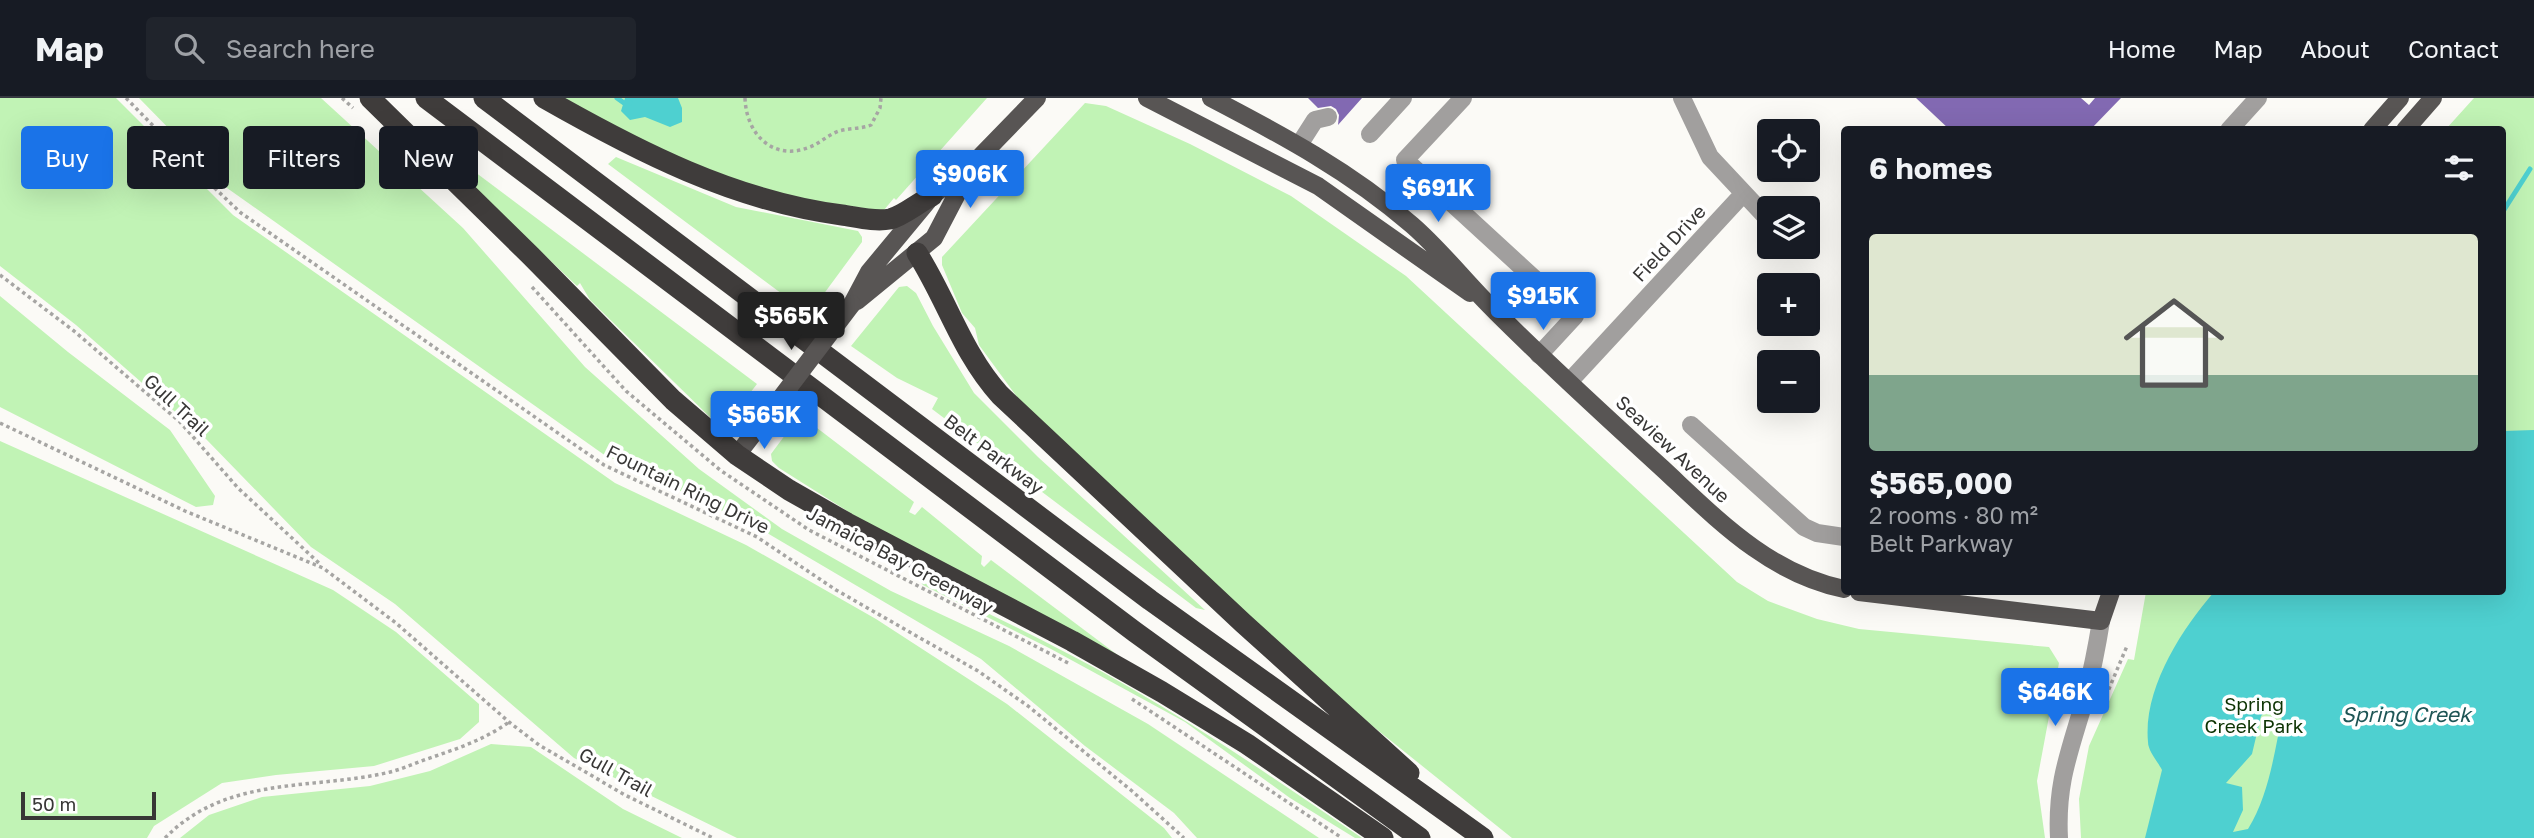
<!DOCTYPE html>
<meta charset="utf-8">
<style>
:root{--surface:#171b24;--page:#20242c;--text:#f1f3f6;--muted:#9ea1a6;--line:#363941;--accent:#1a73e8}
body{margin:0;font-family:"Golos Text",sans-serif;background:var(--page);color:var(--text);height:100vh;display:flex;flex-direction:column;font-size:26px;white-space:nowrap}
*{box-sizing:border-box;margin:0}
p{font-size:23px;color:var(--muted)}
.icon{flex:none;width:38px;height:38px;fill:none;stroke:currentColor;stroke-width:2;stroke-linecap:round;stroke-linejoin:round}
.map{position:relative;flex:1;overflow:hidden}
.panel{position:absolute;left:1841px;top:28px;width:665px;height:469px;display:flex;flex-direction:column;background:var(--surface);border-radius:7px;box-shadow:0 7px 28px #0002}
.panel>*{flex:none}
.guide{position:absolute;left:21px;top:28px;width:665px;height:63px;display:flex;gap:14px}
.tools{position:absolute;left:1757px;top:21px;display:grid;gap:14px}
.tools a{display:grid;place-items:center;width:63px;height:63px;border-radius:7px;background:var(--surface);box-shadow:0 7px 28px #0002;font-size:35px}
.scale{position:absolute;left:21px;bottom:18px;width:135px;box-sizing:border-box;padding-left:7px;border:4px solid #383736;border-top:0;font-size:19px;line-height:24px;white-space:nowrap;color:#383736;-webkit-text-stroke:5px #fff;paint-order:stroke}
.price{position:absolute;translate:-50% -60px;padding:0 16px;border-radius:7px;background:var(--accent);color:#fff;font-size:23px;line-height:46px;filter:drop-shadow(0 2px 4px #0008)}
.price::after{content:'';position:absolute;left:50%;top:42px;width:21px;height:16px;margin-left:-10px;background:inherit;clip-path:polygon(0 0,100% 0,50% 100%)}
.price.active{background:#222;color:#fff}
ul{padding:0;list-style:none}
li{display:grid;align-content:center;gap:14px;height:371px;padding:0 28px}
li+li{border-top:2px solid var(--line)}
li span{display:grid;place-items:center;height:217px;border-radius:7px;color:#555}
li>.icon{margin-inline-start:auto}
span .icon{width:126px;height:126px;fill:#fffc;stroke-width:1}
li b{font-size:30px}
h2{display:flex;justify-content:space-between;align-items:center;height:84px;padding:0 28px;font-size:30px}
.chip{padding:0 24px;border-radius:7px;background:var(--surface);box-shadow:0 7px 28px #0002;font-size:24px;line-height:63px}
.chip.active{background:var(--accent);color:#fff}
header{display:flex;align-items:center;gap:42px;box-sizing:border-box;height:98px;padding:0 35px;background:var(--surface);border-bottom:2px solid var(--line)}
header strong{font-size:33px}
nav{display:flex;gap:38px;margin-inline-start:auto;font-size:24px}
.search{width:490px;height:63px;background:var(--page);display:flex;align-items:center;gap:18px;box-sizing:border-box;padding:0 24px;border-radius:7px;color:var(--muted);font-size:26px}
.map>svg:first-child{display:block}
.green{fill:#c1f3b5}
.water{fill:#4ed0d0;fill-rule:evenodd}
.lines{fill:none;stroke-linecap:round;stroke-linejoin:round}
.stream{stroke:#4ed0d0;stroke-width:5}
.building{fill:#8269b2}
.path{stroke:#a6a5a3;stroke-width:3.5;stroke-dasharray:3.5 3.5;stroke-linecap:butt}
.minor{stroke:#a19f9e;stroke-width:18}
.major{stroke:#585554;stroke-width:18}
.highway{stroke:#3f3c3b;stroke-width:21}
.major-bridge{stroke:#585554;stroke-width:18}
.labels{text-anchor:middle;stroke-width:7;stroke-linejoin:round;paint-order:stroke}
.street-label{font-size:19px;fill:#383736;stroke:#fff}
.park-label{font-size:19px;fill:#0d3303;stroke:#fff}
.water-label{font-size:21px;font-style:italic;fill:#1e5555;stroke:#fff}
</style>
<header>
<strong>Map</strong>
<div class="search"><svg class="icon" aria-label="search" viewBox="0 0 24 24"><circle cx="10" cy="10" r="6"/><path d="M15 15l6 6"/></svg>Search here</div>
<nav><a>Home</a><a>Map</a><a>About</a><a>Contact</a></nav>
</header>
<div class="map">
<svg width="2534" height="740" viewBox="0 0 2534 740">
<rect width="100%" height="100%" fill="#fbfaf6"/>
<!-- green -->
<path class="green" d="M0,0H116L233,117L615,385L746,447L876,521L1007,606L1164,730L1172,740H737L574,660L395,506L311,449L206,341L76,227L0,168Z
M139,0H321L463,130L585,269L699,371L782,431L891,493L1009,548L1148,626L1319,740H1197L1174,715L1085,648L981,561L762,432L603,356L227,90Z
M562,0H987L896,102L894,100L884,112H875L776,97L663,56Z
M2474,0H2534V740H2081L2079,701L2089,648L2128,561L2134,562L2146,494H2502V32L2446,31Z
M1085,5L1106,8L1190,46L1291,98L1406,178L1737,484L1768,503L1817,521L1859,531L2049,549L2059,565L2037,683L2045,740H1512L1365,622L1206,481L1023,307L979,247L975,230L962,215L942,167V159Z
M439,47L757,286L726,326H717L590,202L580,185L577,188L435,53Z
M616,59L736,109L858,133L862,139V144L809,216L608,66Z
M907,188L916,195L933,228L974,295L1038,359L1205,512L1196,510L932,311L938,300L897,280L851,248L899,189Z
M0,198L68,254L170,332L215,398L213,407L196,409L0,309Z
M800,317L914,404L909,414L915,417L922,409L982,458L981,466L984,469L991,462L1131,567L860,421L779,370L772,363L771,356Z
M0,343L333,492L396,534L479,606V624L460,641L374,668L276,677L222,685L154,728L147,740H0Z
M919,482C990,516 1061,550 1129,589C1209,635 1285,688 1362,740H1355L1290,700L1185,624L1051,551L923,487Z
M491,646L531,649L623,711L682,740H180L209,717L262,699L370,688L430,673Z"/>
<!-- water -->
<path class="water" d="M625,0H678L682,10V24L670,29L645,19L630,22L621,13Z
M2534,332V740H2145L2162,672C2158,664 2148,653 2148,644C2143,591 2181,532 2214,494H2502L2503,333ZM2270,609L2282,618C2274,656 2269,697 2248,731L2233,734L2243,712L2242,689L2226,685L2252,656L2261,618Z"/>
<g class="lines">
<!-- stream -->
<path class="stream" d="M617,0L624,5H630
M2502,115L2530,71"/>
</g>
<!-- building -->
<path class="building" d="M1308,0H1362L1338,27L1339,17L1336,11L1331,8L1318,10Z
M1916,0H2081L2089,7L2095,0H2121L2090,32H1950Z"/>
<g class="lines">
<!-- path -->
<path class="path" d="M126,0L205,81L241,115L604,367L757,439L836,492L978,573L1028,608L1132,693L1184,740
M342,0L353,10
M745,0C746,36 773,64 810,49C820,45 828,37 839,33C849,30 861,31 871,27L880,10L881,0
M0,177L74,233L180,324L238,390L320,466
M532,189L626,293L720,372L809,432L1070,566
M0,325L185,413L323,470L396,525L509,624L539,647L625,697L713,740
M2106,598L2127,548
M1132,601L1342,740
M165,740C226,678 308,692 386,675C400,672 413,666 427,661C456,651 484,642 509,624"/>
<!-- minor -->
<path class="minor" d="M1463,0L1405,62L1575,218L1539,257
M1682,0L1710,59L1769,122
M2229,32L2258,0
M1370,36L1403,0
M1299,47L1315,22L1328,19
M1569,284L1743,96
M1691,327L1804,429L1817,435L1844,439
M2059,740C2056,682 2071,651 2086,597C2092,573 2097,548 2101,523"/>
<!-- major -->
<path class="major" d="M1147,0L1318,88L1470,195
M1211,0C1282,37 1351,74 1412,127C1443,154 1467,186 1496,214C1550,268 1606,319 1662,370C1717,421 1768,475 1844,491
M2372,32L2400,0
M2405,32L2433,0
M857,203L934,140L969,73
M852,206L869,174L932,98L972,67L1037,0
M737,357L761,326
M1859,494L2101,523
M2101,523L2111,494"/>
<!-- highway -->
<path class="highway" d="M370,0L531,158L673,302L737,357L789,392L847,425L1072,543L1162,594L1247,646L1383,740
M426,0L1135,534L1420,740
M484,0L1150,502L1483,740
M544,0C637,53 734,103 842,117C856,119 875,124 890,121C903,118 919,104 932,98
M917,155C947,202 962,255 1000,297L1243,525L1409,675"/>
<!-- major-bridge -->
<path class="major-bridge" d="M761,326L852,206"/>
</g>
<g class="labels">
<!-- street labels -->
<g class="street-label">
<text transform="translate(1669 145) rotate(-47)" y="7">Field Drive</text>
<text transform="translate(177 307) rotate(43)" y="7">Gull Trail</text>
<text transform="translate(1673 351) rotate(43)" y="7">Seaview Avenue</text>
<text transform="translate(994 356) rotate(37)" y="7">Belt Parkway</text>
<text transform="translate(688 391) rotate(26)" y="7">Fountain Ring Drive</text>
<text transform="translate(900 462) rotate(28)" y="7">Jamaica Bay Greenway</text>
<text transform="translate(616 674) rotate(29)" y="7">Gull Trail</text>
</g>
<!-- park labels -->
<g class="park-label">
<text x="2254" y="613">Spring<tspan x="2254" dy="22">Creek Park</tspan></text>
</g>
<!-- water labels -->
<g class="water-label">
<text x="2406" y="624">Spring Creek</text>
</g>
</g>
</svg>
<div class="tools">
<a><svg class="icon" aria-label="locate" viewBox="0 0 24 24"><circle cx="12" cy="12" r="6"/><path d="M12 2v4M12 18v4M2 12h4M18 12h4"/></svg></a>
<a><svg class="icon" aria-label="layers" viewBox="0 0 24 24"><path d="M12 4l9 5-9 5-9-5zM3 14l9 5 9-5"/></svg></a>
<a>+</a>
<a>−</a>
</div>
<div class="scale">50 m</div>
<b class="price" style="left:970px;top:112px">$906K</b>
<b class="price" style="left:1438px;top:126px">$691K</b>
<b class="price" style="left:1543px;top:234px">$915K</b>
<b class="price active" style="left:791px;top:254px">$565K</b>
<b class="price" style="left:764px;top:353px">$565K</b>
<b class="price" style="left:2055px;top:630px">$646K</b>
<div class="guide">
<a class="chip active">Buy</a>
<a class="chip">Rent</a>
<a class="chip">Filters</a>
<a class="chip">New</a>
</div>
<section class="panel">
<h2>6 homes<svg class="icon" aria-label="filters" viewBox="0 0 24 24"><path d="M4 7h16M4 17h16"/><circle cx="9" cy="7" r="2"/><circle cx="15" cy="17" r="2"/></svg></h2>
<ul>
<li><span style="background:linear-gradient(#dfe7d0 65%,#7fa58c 0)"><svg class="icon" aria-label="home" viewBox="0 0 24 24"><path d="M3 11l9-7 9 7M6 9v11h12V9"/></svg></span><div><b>$565,000</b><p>2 rooms · 80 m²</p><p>Belt Parkway</p></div></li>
</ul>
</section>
</div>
